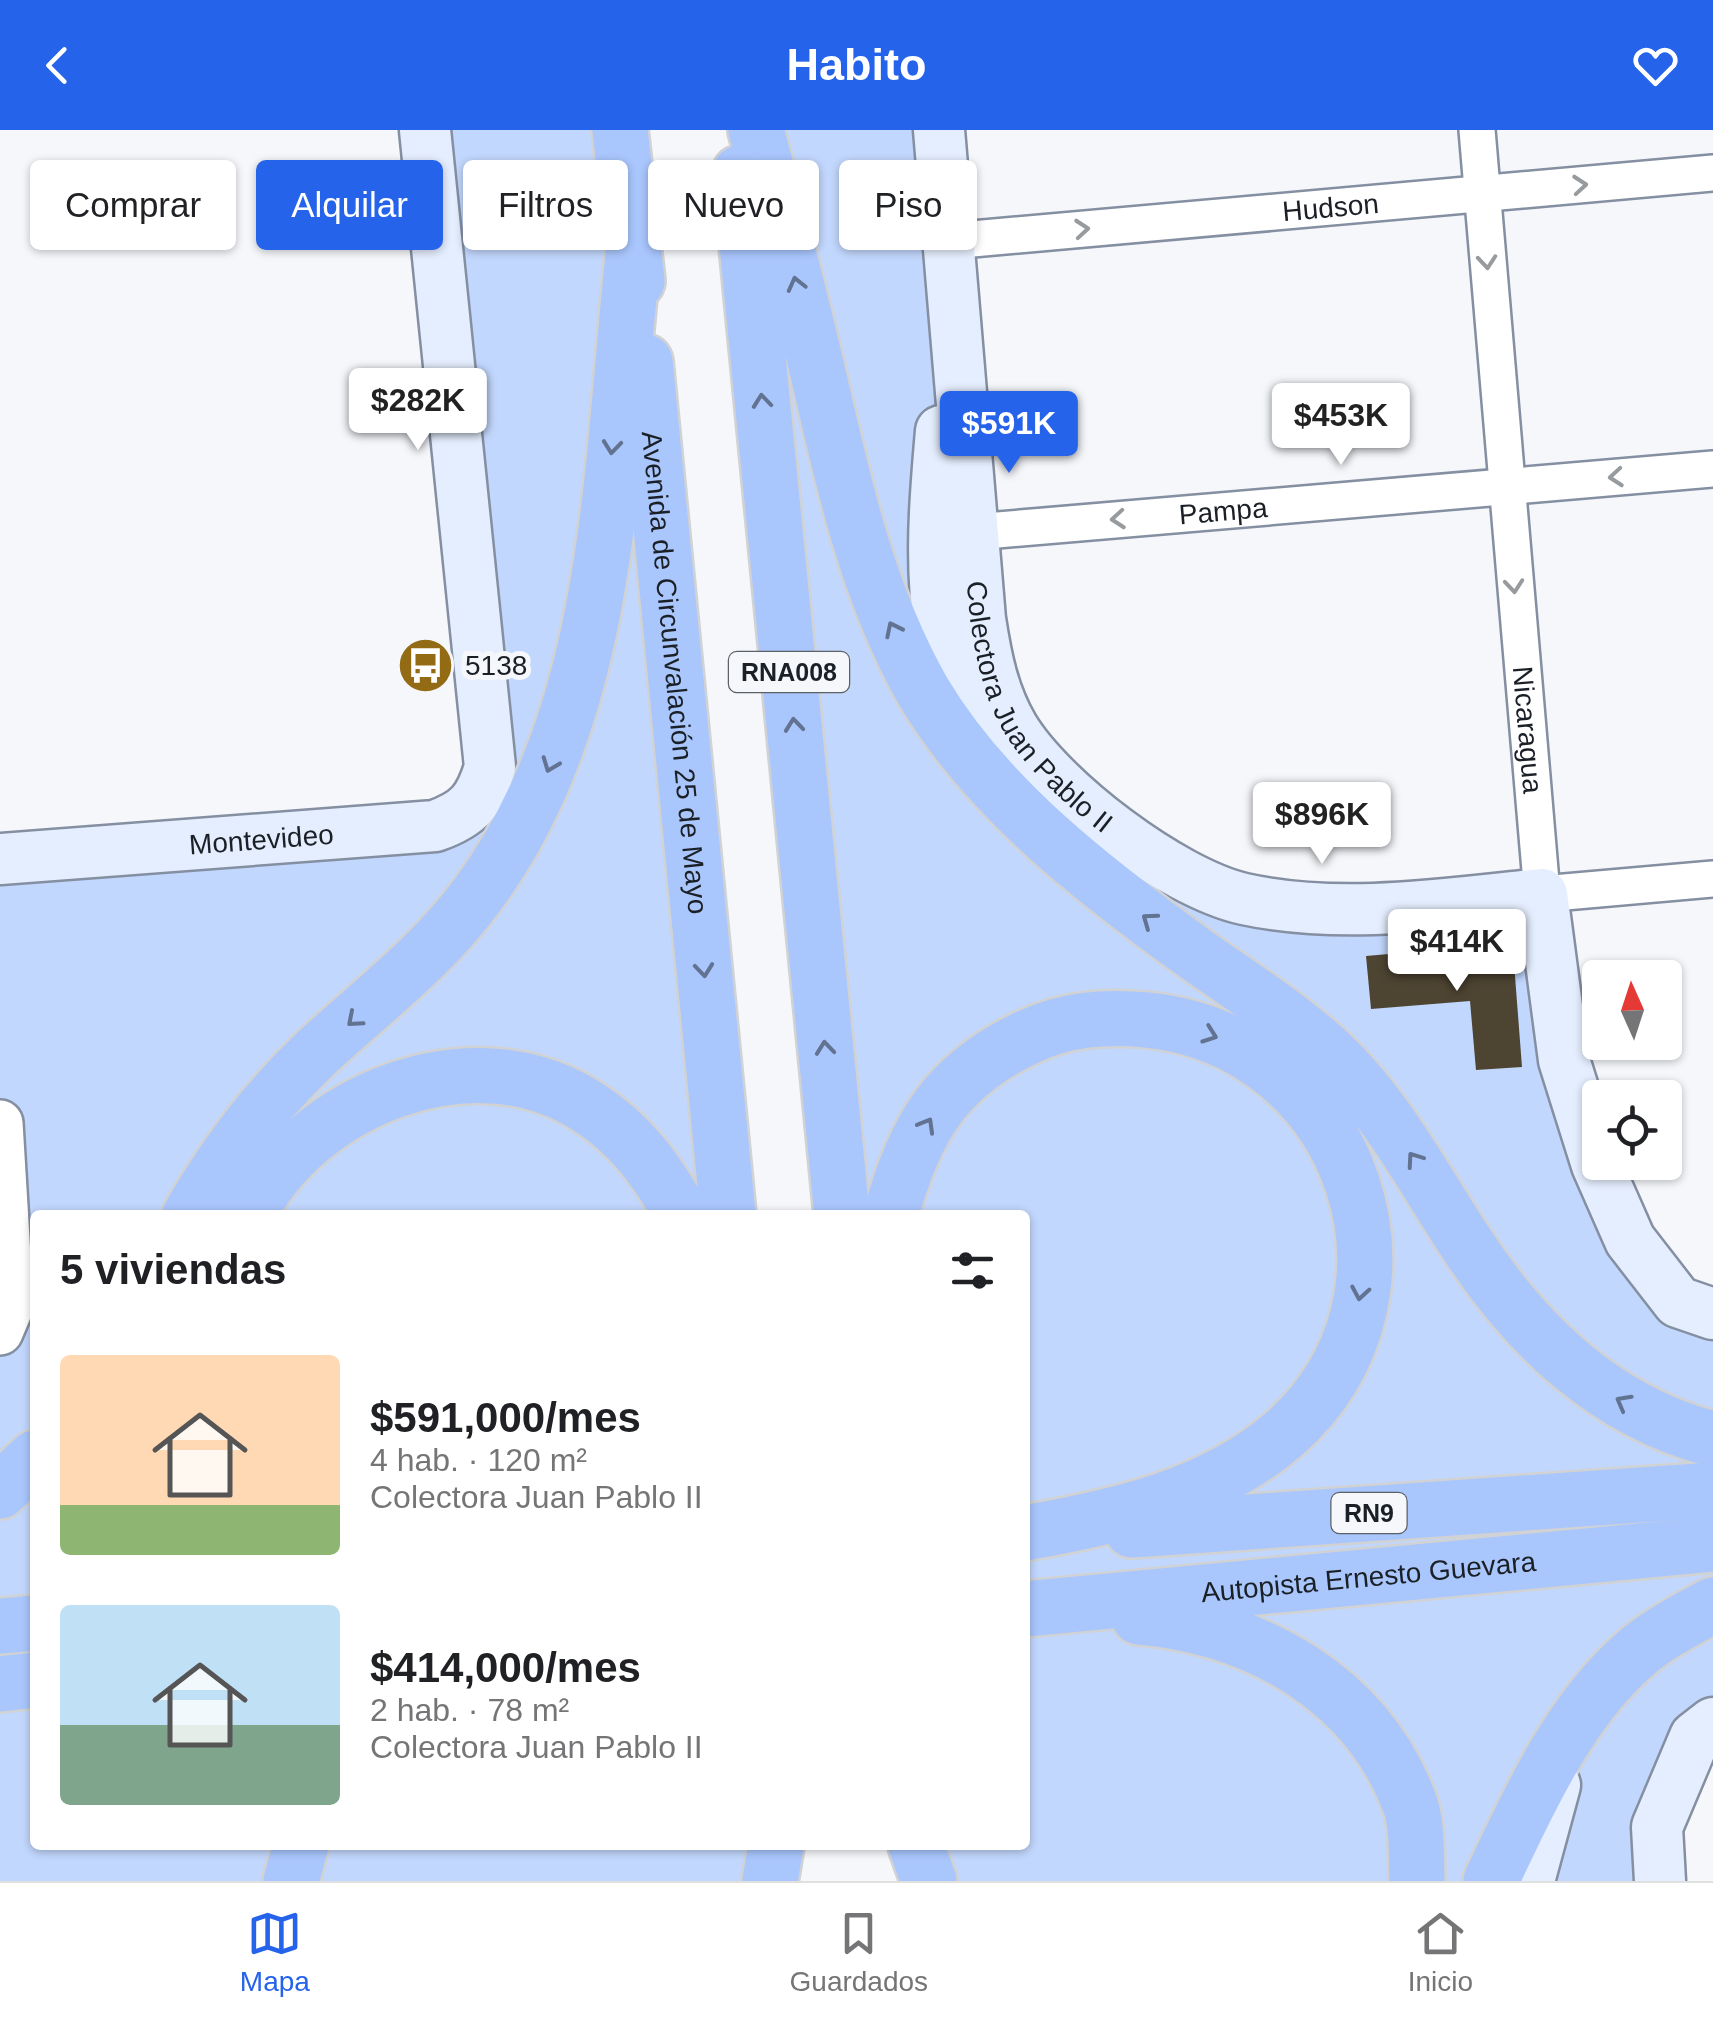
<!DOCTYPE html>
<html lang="es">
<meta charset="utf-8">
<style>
:root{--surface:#fff;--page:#f6f6f6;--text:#202124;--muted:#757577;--line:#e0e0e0;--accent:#2563eb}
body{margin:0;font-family:Helvetica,sans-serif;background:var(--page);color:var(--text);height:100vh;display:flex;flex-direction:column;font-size:38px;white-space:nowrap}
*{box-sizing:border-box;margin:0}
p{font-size:32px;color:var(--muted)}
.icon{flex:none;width:55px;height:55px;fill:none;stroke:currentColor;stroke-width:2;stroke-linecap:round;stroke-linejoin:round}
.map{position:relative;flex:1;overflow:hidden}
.details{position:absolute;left:30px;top:1080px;width:1000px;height:640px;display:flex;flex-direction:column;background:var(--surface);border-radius:10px;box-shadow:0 2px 8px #0004}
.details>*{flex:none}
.top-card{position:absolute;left:30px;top:30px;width:1000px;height:90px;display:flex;gap:20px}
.needle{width:65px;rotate:357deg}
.tools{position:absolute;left:1582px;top:830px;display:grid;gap:20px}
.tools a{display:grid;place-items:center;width:100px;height:100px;border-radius:10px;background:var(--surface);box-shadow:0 2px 8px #0004;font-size:50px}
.price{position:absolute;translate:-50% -85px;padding:0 22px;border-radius:10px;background:#fff;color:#222;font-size:32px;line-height:65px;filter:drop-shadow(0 2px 5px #0008)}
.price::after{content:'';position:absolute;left:50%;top:60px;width:30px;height:22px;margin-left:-15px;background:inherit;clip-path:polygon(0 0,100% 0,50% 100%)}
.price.on{background:var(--accent);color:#fff}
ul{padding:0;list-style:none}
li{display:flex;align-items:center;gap:30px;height:250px;padding:0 30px}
li span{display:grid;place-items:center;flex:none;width:280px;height:200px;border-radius:10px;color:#555}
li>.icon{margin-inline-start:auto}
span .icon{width:120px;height:120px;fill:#fffc;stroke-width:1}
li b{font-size:42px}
h2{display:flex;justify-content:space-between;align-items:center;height:120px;padding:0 30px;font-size:42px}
.chip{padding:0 35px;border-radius:10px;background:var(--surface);box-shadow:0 2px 8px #0004;font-size:35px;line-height:90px}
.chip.on{background:var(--accent);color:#fff}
header{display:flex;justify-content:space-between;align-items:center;height:130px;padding:0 30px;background:var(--accent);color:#fff;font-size:45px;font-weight:700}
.tab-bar{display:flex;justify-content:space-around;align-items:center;height:140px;border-top:2px solid var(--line);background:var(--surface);font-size:28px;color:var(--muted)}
.tab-bar a{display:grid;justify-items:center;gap:5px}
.tab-bar .on{color:var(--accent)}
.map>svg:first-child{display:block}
.green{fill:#c2d7fd}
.building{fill:#4e4432}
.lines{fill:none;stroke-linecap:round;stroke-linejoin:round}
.minor-casing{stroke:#848fa2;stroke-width:40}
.tertiary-casing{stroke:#848fa2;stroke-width:50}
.secondary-casing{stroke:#848fa2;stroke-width:55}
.motorway-casing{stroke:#d1d2d4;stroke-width:60}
.minor{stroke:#fff;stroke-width:35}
.tertiary{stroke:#fff;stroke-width:45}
.secondary{stroke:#e5eefe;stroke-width:50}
.motorway{stroke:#a9c6fd;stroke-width:55}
.oneway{stroke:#989b9e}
.oneway2{stroke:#627392}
.labels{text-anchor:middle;stroke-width:10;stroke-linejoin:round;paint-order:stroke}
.shield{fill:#f5f7fb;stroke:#5c6067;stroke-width:2.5}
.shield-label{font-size:25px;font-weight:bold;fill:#1b2027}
.street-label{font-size:28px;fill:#1b2027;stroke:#f5f7fb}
.poi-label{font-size:28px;fill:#1b2027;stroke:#f5f7fb;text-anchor:start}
</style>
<header><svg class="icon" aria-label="back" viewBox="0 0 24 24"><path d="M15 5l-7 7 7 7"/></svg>Habito<svg class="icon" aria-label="heart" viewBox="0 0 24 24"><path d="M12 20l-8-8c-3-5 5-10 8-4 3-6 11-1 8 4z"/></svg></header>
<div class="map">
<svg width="1713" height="1751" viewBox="0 0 1713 1751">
<rect width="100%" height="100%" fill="#f5f7fb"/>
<!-- green -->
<path class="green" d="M425,0H620L728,1085H35V1715H789L792,1751H0V729L481,668Z
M736,0H939L997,566L1203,752L1542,764L1597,1035L1713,1184V1593L1660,1751H901L897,1715H1025V1085H842Z"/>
<!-- building -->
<path class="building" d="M1491,815L1514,833L1522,937L1476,940L1470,871L1371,879L1366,826Z"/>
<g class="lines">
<defs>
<g id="minor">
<path id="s1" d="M1477,0L1542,764L1713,749"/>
<path id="s2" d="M950,111L1713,43"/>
<path id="s3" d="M974,402L1713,339"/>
</g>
<path id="tertiary" d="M0,993L11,1176L0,1202"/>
<g id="secondary">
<path id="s4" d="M939,0L980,489C986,528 993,564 1013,598C1051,661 1172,753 1244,769C1340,790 1445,774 1542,764L1564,930L1597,1035L1630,1110L1678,1172L1713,1184"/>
<path d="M941,301C931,416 924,508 978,613"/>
<path id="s5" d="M0,729L435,696C469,684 480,671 490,637L425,0"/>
<path d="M1529,1751L1555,1655"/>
<path d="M1660,1751L1657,1697L1695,1607L1713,1593"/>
</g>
<g id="motorway">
<path d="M620,0L637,151"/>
<path d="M756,0C779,85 801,170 821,256C845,361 869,466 923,561C987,669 1097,753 1197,825C1241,856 1287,885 1327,921C1386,975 1423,1048 1466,1113C1525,1204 1606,1282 1713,1309"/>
<path d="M740,43L842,1085"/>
<path id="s6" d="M645,232L728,1085"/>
<path d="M190,1085C223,1028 267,969 316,923C371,872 433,826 478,764C614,581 610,333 634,116"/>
<path d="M249,1085C306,970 472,902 588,977C632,1005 657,1041 682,1085"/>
<path d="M891,1085C914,999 946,945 1028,907C1066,889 1105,886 1147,890C1353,911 1442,1165 1284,1304C1213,1366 1115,1387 1025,1403"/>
<path d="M0,1361L35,1328"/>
<path d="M1132,1400L1713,1360"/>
<path id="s7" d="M1025,1479L1713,1414"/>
<path d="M1139,1487C1257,1497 1367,1559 1410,1674C1418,1698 1416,1726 1417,1751"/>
<path d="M0,1496L35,1493"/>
<path d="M0,1554L35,1550"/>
<path d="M916,1715L929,1751"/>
<path d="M291,1751L301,1715"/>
<path d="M770,1751L776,1715"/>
<path d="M1491,1751C1527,1674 1569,1581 1635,1524C1658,1504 1686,1490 1713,1475"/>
</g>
</defs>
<!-- minor casing -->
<use href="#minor" class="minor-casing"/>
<!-- tertiary casing -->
<use href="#tertiary" class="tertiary-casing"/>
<!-- secondary casing -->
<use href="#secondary" class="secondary-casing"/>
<!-- motorway casing -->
<use href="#motorway" class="motorway-casing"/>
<!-- minor -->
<use href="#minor" class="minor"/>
<!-- tertiary -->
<use href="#tertiary" class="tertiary"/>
<!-- secondary -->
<use href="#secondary" class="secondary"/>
<!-- motorway -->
<use href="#motorway" class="motorway"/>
</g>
<!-- one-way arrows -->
<defs><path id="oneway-chevron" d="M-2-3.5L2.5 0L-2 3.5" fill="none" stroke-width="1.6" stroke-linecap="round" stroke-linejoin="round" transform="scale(2.5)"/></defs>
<g class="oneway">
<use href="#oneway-chevron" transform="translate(1580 55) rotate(-5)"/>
<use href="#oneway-chevron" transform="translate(1082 99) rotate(-5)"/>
<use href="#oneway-chevron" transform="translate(1487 132) rotate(85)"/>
<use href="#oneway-chevron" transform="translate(1616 347) rotate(175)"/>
<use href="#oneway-chevron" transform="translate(1118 389) rotate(175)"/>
<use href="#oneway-chevron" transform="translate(1514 456) rotate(85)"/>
</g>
<g class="oneway2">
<use href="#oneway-chevron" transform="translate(796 154) rotate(-104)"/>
<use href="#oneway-chevron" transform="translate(762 271) rotate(-96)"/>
<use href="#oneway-chevron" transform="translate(612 317) rotate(96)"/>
<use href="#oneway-chevron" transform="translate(893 499) rotate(-116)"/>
<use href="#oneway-chevron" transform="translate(794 595) rotate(-96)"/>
<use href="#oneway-chevron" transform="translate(550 635) rotate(111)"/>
<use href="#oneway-chevron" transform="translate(1149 790) rotate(-144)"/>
<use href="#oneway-chevron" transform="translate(704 840) rotate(84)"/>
<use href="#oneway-chevron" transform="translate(354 890) rotate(139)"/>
<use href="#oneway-chevron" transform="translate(1210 905) rotate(20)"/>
<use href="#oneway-chevron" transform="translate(825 918) rotate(-96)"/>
<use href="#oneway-chevron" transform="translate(927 995) rotate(-60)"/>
<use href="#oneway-chevron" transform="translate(1414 1029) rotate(-125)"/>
<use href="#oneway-chevron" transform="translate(1360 1163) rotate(100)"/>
<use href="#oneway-chevron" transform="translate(1623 1272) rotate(-151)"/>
</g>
<!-- icons -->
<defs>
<symbol id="bus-disc" viewBox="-11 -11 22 22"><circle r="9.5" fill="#936b14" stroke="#f5f7fb"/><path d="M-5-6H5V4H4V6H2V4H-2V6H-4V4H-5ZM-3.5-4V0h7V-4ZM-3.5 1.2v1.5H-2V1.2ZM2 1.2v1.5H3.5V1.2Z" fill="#fff"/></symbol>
</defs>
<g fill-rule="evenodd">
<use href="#bus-disc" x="394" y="504" width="63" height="63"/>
</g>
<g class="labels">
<!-- shield labels -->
<g class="shield">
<rect x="729" y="522" width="120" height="40" rx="8"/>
<rect x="1331.5" y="1363" width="75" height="40" rx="8"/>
</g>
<g class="shield-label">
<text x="789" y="551">RNA008</text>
<text x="1369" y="1392">RN9</text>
</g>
<!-- street labels -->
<g class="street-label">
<text dy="10" stroke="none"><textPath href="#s2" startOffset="382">Hudson</textPath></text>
<text dy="10" stroke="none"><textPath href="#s3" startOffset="250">Pampa</textPath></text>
<text dy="10" stroke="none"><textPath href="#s6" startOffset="312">Avenida de Circunvalación 25 de Mayo</textPath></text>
<text dy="10" stroke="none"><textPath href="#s4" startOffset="598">Colectora Juan Pablo II</textPath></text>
<text dy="10" stroke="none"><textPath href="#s1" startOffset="602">Nicaragua</textPath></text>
<text dy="10" stroke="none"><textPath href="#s5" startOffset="262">Montevideo</textPath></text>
<text dy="10" stroke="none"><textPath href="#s7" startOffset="345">Autopista Ernesto Guevara</textPath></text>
</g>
<!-- poi labels -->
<g class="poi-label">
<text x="465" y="545">5138</text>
</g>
</g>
</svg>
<div class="tools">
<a><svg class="needle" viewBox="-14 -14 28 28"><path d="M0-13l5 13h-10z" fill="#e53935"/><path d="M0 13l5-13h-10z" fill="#757577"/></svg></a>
<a><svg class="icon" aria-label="locate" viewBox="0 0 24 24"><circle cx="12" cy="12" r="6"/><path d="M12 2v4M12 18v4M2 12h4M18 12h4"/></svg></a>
</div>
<b class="price" style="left:418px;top:323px">$282K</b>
<b class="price" style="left:1341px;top:338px">$453K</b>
<b class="price on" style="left:1009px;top:346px">$591K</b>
<b class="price" style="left:1322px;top:737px">$896K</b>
<b class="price" style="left:1457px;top:864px">$414K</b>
<div class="top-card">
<a class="chip">Comprar</a>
<a class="chip on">Alquilar</a>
<a class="chip">Filtros</a>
<a class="chip">Nuevo</a>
<a class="chip">Piso</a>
</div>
<section class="details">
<h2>5 viviendas<svg class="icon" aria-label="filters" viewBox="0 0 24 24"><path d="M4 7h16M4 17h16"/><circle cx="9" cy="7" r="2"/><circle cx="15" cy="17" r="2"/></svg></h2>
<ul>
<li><span style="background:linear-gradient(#ffd9b3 75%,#8fb573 0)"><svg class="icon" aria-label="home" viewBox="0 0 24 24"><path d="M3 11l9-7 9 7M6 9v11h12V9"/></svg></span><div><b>$591,000/mes</b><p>4 hab. · 120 m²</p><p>Colectora Juan Pablo II</p></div></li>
<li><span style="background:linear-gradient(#bfe0f5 60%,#7fa58c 0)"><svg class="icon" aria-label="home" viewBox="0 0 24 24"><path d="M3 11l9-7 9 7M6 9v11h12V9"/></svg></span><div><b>$414,000/mes</b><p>2 hab. · 78 m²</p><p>Colectora Juan Pablo II</p></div></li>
</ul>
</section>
</div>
<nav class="tab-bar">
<a class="on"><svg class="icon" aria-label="map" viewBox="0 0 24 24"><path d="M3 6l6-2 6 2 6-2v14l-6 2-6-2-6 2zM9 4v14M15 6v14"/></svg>Mapa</a>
<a><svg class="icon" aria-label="saved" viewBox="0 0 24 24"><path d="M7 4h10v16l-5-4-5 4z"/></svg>Guardados</a>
<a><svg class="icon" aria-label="home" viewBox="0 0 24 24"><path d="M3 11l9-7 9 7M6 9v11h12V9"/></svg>Inicio</a>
</nav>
